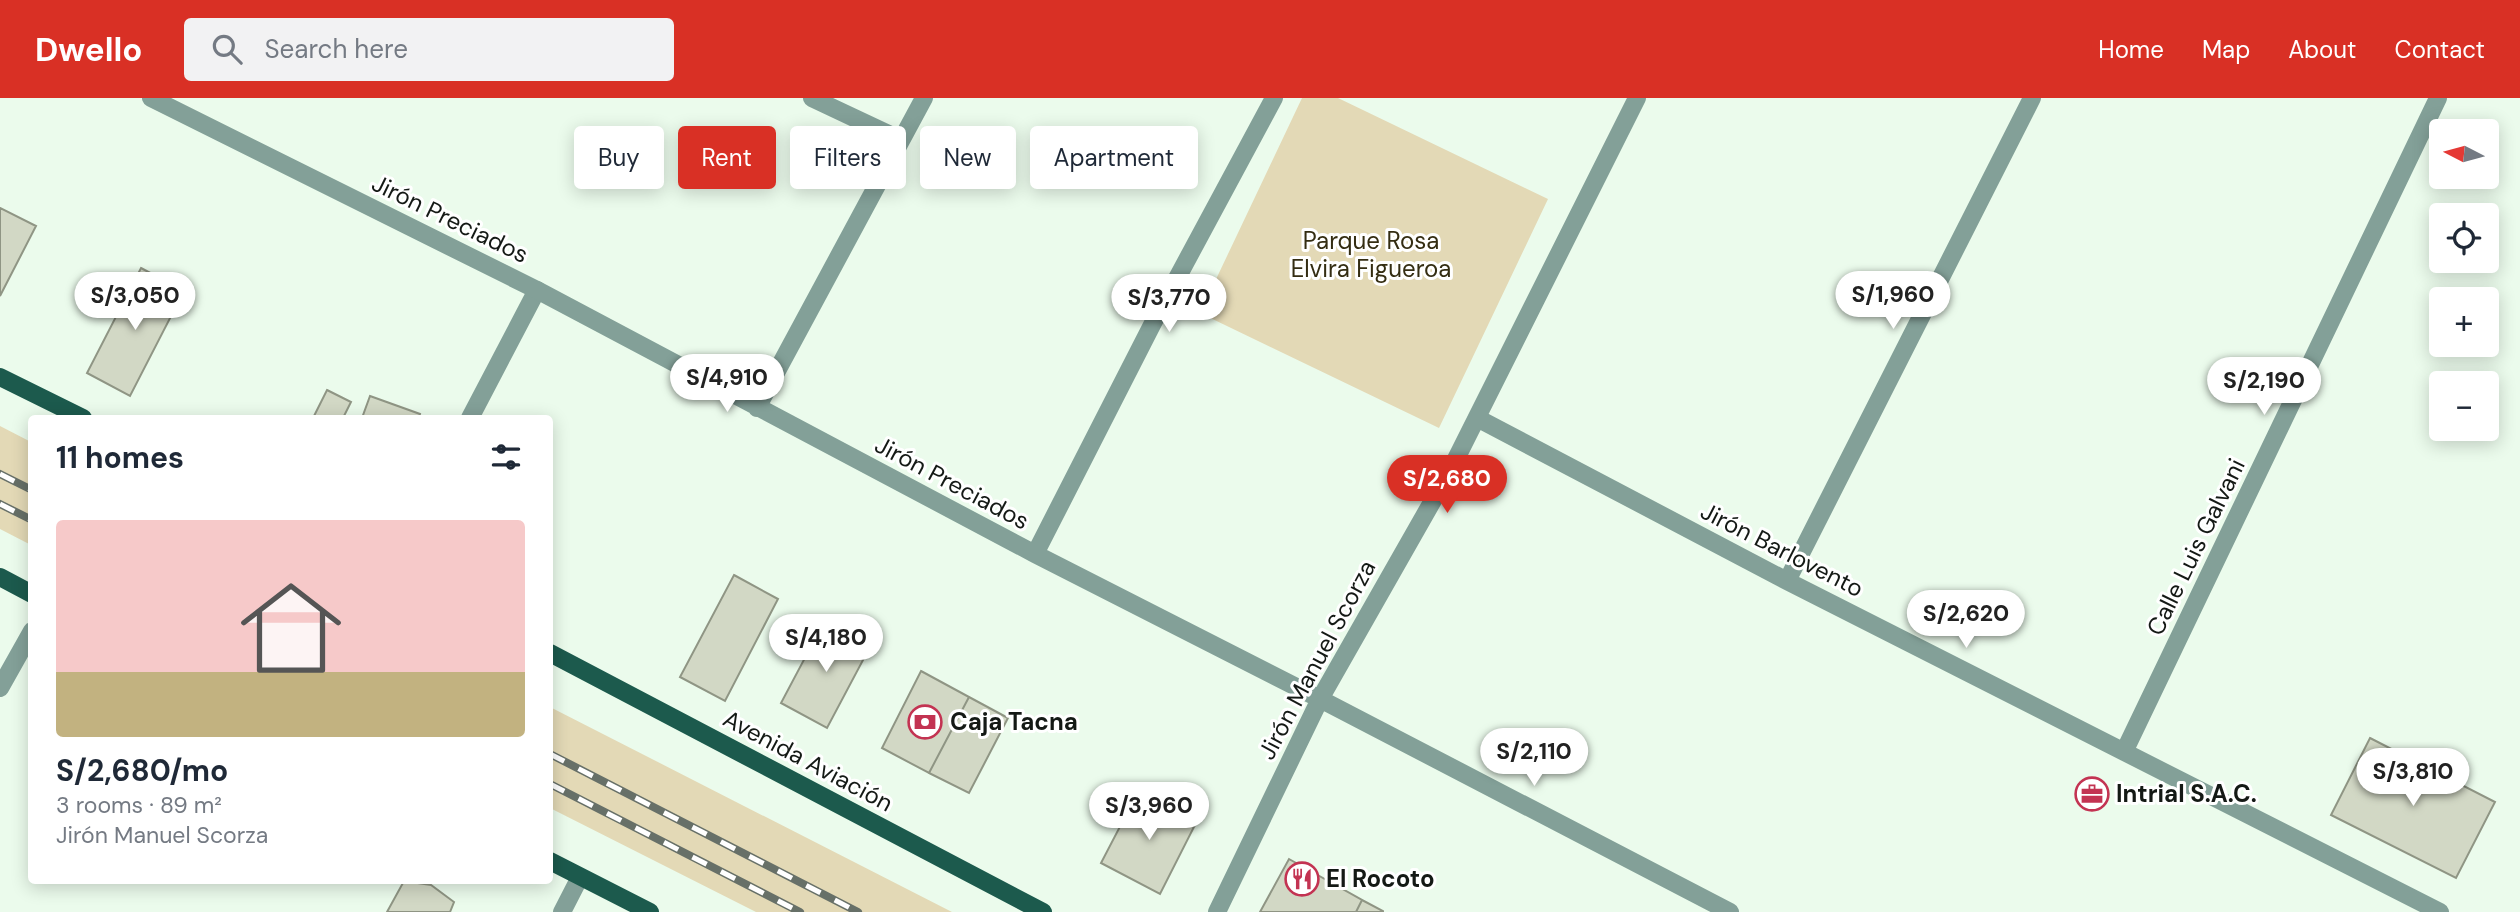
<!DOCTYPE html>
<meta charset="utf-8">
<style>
:root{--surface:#fff;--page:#f2f2f3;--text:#1f2937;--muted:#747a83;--line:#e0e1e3;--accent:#d93025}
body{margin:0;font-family:"DM Sans",sans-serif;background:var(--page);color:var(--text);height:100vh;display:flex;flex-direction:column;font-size:26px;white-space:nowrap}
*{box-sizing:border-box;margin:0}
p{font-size:23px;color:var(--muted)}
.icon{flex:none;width:38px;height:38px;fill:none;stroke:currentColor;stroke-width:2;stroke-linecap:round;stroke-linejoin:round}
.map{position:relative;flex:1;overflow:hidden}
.details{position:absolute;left:28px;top:317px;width:525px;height:469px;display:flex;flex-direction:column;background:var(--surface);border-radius:7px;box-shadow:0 4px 18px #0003}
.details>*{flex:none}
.guide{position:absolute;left:574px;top:28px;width:665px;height:63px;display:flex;gap:14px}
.needle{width:46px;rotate:276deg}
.buttons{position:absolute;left:2429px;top:21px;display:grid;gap:14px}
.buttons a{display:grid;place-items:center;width:70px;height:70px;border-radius:7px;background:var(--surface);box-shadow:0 4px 18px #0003;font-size:35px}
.price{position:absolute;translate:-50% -60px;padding:0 16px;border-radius:24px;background:#fff;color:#222;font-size:23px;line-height:46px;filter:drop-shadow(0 2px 4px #0008)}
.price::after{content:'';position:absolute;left:50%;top:42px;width:21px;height:16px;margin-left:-10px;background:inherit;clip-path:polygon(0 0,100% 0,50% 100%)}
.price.selected{background:var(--accent);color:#fff}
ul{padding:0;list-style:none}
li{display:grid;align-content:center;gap:14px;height:371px;padding:0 28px}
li+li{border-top:2px solid var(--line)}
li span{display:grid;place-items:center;height:217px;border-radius:7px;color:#555}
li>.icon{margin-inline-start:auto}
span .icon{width:126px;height:126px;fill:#fffc;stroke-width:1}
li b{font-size:30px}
h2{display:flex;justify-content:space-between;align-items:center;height:84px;padding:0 28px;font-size:30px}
.tag{padding:0 24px;border-radius:7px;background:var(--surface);box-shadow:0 4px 18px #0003;font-size:24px;line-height:63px}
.tag.selected{background:var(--accent);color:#fff}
header{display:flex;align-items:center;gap:42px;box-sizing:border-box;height:98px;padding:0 35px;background:var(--accent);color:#fff}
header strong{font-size:33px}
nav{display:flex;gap:38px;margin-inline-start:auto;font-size:24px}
.search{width:490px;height:63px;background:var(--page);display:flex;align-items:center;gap:18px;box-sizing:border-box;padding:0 24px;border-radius:7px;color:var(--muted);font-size:26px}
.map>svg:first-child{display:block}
.green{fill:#e3d9b6}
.building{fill:#d2d8c5;stroke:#8f9584;stroke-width:2}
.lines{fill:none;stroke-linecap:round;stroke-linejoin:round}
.pedestrian{stroke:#83a098;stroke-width:18}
.minor{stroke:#83a098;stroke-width:18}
.primary{stroke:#1c5a4d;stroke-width:18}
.rail-casing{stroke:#677068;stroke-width:8}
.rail{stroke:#fff;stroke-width:5;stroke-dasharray:16;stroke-linecap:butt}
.labels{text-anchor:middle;stroke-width:6;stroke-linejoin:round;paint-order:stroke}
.street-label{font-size:24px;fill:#141915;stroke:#fff}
.park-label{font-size:24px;fill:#342d12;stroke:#fff}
.poi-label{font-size:24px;font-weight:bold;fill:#141915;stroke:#fff;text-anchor:start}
</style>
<header>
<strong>Dwello</strong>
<div class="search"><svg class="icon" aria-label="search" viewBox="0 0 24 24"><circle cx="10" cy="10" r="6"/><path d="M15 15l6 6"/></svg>Search here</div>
<nav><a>Home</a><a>Map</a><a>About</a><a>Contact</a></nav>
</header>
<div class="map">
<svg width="2520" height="814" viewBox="0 0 2520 814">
<rect width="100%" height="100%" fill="#ebfbec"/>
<!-- green -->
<path class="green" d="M1302,0H1338L1548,101L1439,330L1200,215Z
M0,328L31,344V447L0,431Z
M550,609L952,814H756L550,710Z"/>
<!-- building -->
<path class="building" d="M0,110L36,128L0,198Z
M141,170L184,193L130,298L87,275Z
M327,292L351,304L343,320H313Z
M370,298L420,316L419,320H362Z
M734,477L778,501L725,603L680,579Z
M825,522L871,547L827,630L781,605Z
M921,573L969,599L929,675L882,650Z
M969,599L1008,620L969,695L929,675Z
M2370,640L2495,704L2456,780L2331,717Z
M1139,692L1197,723L1160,796L1101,765Z
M1289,761L1362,802L1356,814H1260Z
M404,783L431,787L454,804L450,814H387Z
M1362,802L1383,813V814H1356Z"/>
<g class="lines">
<!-- pedestrian -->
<path class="pedestrian" d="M470,320L537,192"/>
<!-- minor -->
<path class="minor" d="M151,0L537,192L1035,456L1320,601L1730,814
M812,0L901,42
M757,310L924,0
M1477,320L1787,483L2440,814
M1035,456L1153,225L1274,0
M1787,483L2032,0
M0,590L32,533
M2124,654L2438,0
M562,814L580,779
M1217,814L1320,601L1452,369L1637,0"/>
<!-- primary -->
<path class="primary" d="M0,279L83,320
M0,479L32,496
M550,555L1043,814
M550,763L650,814"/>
<defs>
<path id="rail" d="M0,376L32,392
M0,406L32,422
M550,656L858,814
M550,686L800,814"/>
</defs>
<!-- rail casing -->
<use href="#rail" class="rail-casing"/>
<!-- rail -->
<use href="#rail" class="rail"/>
</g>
<!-- icons -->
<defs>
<symbol id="bank-ring" viewBox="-11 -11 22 22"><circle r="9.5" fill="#fff" stroke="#c33352" stroke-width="1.5"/><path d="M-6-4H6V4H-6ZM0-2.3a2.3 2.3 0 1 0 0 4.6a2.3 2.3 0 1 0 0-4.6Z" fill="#c33352"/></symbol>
<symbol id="office-ring" viewBox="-11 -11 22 22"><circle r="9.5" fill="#fff" stroke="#c33352" stroke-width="1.5"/><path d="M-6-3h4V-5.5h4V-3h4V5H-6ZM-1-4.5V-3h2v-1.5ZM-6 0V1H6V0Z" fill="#c33352"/></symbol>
<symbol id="restaurant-ring" viewBox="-11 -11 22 22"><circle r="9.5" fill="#fff" stroke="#c33352" stroke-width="1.5"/><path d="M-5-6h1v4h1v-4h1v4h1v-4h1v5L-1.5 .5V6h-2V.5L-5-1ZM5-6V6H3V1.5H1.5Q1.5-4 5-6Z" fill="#c33352"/></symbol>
</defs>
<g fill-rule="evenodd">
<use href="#bank-ring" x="906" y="605" width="38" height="38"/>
<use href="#office-ring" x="2073" y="677" width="38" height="38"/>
<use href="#restaurant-ring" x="1283" y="762" width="38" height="38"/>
</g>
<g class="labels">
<!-- street labels -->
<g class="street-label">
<text transform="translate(450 121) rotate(26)" y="8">Jirón Preciados</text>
<text transform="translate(952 385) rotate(28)" y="8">Jirón Preciados</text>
<text transform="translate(2196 449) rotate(-64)" y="8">Calle Luis Galvani</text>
<text transform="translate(1782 452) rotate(27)" y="8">Jirón Barlovento</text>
<text transform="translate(1317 562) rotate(-62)" y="8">Jirón Manuel Scorza</text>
<text transform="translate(808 663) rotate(28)" y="8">Avenida Aviación</text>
</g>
<!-- park labels -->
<g class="park-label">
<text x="1371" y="151">Parque Rosa<tspan x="1371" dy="28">Elvira Figueroa</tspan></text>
</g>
<!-- poi labels -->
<g class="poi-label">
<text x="950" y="632">Caja Tacna</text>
<text x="2116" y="704">Intrial S.A.C.</text>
<text x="1326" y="789">El Rocoto</text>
</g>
</g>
</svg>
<div class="buttons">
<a><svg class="needle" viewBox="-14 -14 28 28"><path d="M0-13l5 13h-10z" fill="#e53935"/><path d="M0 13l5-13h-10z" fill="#747a83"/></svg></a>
<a><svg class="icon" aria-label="locate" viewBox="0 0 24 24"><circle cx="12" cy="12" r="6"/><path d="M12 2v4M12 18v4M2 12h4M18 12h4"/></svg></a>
<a>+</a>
<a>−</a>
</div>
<b class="price" style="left:1893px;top:233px">S/1,960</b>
<b class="price" style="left:135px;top:234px">S/3,050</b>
<b class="price" style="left:1169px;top:236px">S/3,770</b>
<b class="price" style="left:727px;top:316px">S/4,910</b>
<b class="price" style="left:2264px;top:319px">S/2,190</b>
<b class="price selected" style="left:1447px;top:417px">S/2,680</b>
<b class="price" style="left:1966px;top:552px">S/2,620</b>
<b class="price" style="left:826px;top:576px">S/4,180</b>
<b class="price" style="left:1534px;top:690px">S/2,110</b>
<b class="price" style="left:2413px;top:710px">S/3,810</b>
<b class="price" style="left:1149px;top:744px">S/3,960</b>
<div class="guide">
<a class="tag">Buy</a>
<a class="tag selected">Rent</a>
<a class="tag">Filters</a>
<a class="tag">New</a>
<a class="tag">Apartment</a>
</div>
<section class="details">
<h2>11 homes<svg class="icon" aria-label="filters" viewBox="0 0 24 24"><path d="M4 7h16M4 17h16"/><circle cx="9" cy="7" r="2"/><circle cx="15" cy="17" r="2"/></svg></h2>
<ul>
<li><span style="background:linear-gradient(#f6c9c9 70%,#c2b280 0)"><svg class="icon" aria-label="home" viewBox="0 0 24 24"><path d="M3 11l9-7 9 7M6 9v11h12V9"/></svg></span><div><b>S/2,680/mo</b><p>3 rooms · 89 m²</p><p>Jirón Manuel Scorza</p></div></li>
</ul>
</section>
</div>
